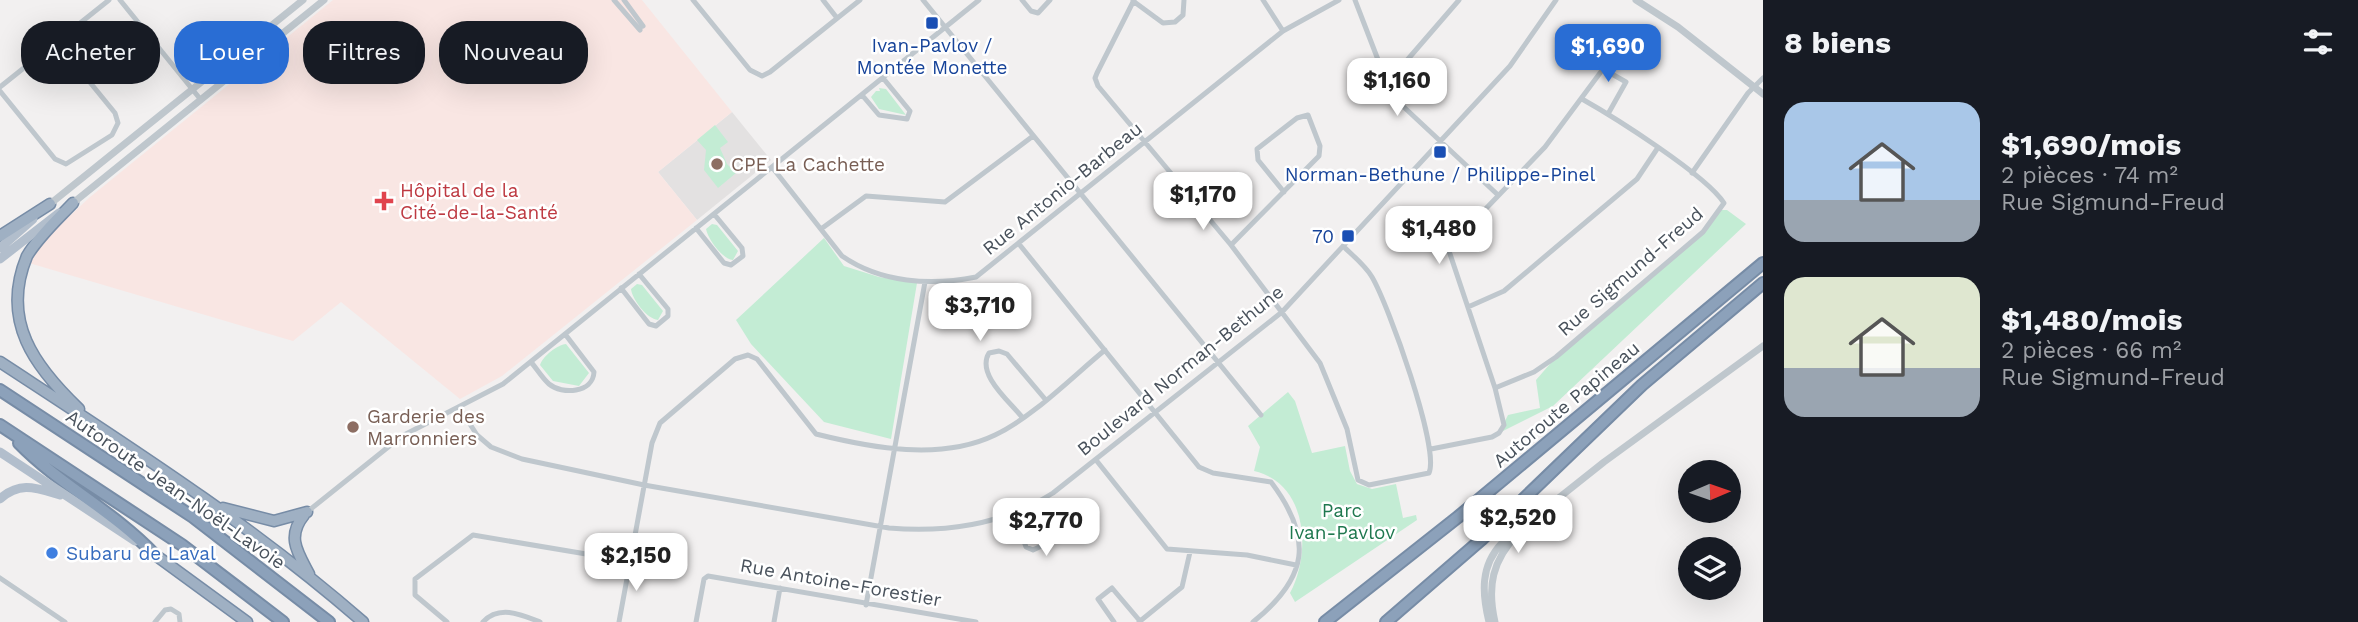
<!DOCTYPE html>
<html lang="fr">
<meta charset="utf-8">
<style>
:root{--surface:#171b24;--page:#242831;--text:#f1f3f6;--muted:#9ea1a6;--accent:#296dd4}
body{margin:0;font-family:"Work Sans",sans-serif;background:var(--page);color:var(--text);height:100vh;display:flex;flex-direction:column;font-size:26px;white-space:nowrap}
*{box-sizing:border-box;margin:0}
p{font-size:23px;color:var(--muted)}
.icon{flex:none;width:38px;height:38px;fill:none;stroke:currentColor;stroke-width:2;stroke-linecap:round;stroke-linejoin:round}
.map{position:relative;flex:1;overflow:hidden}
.panel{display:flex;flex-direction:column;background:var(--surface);width:595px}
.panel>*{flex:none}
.hud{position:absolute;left:21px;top:21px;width:665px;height:63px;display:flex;gap:14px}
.needle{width:46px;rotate:88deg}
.fabs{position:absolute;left:1678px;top:460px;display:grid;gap:14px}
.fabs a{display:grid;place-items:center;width:63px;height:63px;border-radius:50%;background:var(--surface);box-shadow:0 7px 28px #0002;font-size:35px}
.price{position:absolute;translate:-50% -60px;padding:0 16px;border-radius:14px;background:#fff;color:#222;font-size:23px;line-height:46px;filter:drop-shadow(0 2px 4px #0008)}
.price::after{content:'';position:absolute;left:50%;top:42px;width:21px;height:16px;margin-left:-10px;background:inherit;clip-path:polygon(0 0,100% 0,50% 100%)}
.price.active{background:var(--accent);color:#fff}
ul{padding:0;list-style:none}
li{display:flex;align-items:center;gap:21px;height:175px;padding:0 21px}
li span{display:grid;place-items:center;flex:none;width:196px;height:140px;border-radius:21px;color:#555}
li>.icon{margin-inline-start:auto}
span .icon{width:84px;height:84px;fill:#fffc;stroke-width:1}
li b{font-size:30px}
h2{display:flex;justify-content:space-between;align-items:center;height:84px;padding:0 21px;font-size:30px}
.chip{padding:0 24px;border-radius:28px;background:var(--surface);box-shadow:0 7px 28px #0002;font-size:24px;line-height:63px}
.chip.active{background:var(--accent);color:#fff}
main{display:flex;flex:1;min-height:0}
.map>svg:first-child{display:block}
.education{fill:#e3e1e1}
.medical{fill:#f9e6e3}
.green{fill:#c3ecd4}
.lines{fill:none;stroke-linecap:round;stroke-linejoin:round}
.trunk-casing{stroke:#778ca6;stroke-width:13}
.motorway-casing{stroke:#778ca6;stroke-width:14}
.minor{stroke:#bfc7cd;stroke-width:5}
.tertiary{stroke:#bfc7cd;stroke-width:7}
.primary{stroke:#b2becc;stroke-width:9}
.trunk{stroke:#9fb0c3;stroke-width:10}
.motorway{stroke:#8ca1ba;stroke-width:10}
.transit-dot{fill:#1a4fb4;stroke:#fff;stroke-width:2.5}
.education-dot{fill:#8d6e63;stroke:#fff;stroke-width:2.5}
.health-dot{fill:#e0444e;stroke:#fff;stroke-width:2.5}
.shop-dot{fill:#3f7fe0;stroke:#fff;stroke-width:2.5}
.labels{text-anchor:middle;stroke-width:5;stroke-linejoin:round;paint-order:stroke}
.transit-label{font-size:19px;fill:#164399;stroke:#fff}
.education-label{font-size:19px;fill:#785e54;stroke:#fff;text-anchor:start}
.street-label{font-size:19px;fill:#49525c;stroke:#fff}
.health-label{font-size:19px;fill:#be3a42;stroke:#fff;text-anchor:start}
.park-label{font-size:19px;fill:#1f784f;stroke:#fff}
.shop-label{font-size:19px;fill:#366cbe;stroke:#fff;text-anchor:start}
</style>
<main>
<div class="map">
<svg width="1763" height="622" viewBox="0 0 1763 622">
<rect width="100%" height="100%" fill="#f2f0f0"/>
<!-- education -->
<path class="education" d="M732,112L771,160L697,220L658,172Z"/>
<!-- medical -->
<path class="medical" d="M333,0H642L732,112L658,172L697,220L502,376L460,399L341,302L293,341L29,263L44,240L90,197Z"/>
<!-- green -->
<path class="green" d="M879,88L886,89L906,115L879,109L871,97L876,91H880Z
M715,125L728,142L720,148L727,164L736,173L718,188L704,170L706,150L697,140Z
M1721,210H1727L1746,224L1553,406L1499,433L1508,415L1540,408L1536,380L1556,357L1703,232Z
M712,224L717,225L738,251L733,260C722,259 708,239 706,229Z
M824,238L844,266L879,277L917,283L891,439L824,422L751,344L736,320Z
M637,284L642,285L663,311L658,320C647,319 632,299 631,289Z
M566,344L589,373L579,386L553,381L540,365C543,356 557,345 566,344Z
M1288,392L1295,401L1312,453L1345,446L1350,471L1357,484L1372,489L1396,484L1403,518L1416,515L1417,520L1295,602L1290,593C1312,552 1307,483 1254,471L1260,447L1248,426Z"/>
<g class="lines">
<defs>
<path id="trunk" d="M73,203C58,219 39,236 27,256C0,321 35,367 79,409
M0,236L50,204
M0,362C125,444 251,524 363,622
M223,508L274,521L307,512
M304,515C286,537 298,553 309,574
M154,554L247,622"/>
<path id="motorway" d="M0,390L193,517L329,622
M0,425L182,545L283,622
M19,443C60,485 113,511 154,554
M1325,622L1458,517L1763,263
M1386,622L1482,539L1642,385L1763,283"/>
</defs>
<!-- trunk casing -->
<use href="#trunk" class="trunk-casing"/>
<!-- motorway casing -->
<use href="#motorway" class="motorway-casing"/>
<!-- minor -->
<path class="minor" d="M120,0L201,100
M614,0L640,30
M624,0L643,26
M693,0L750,70L762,76L770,72L860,0
M823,0L837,18
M923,0L1261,415
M1022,0L1031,11L1038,13L1050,0
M1134,0L1097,73L1095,78L1098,86L1231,245L1320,363L1347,429L1358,480L1369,485L1429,473C1440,448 1388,304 1372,277C1365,265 1353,256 1343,246
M1263,0L1283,31
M1355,0L1392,96L1498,195
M1133,1L1163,23L1175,22L1183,15L1184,0
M1386,80L1402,66L1459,0
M0,87L109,0
M0,91L55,159L66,164L112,135L118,123L115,113L57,42
M862,95L879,115L907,119L910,111L883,78
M772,167L842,256C881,283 931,286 976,277L1283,31L1339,0
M1692,173L1748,93L1763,78
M696,228L724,263L731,265L743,256L742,248L714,214
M821,229L866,196L945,202L1033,136
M1019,244L1199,467L1213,473L1271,482C1314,539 1308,578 1253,622
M1231,245L1319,156L1320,146L1308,115L1297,118L1257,149L1258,160L1284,192
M621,288L649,324L656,326L668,316V309L639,274
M1468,307L1504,291L1637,179L1657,149
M531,362C537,369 542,378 549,384C562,395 593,393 594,372L565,334
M1495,388L1534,372L1556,357L1703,232L1724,203C1706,175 1614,117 1582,99
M459,407L477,435L491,447L522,459L644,485L889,528C947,533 1002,525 1053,493L1282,312L1510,66L1556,0
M1022,417C1009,401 976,374 989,353L999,351L1007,354L1045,399
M1431,449L1492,437L1499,433L1504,425L1495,388L1448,248L1545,147L1603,69L1626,82L1608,114
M1096,460L1167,549L1247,555L1296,565
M307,512L402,436L503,384L979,0
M1014,514L1026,547L1033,550L1052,541L1036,503
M0,578L65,622
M866,605L925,282
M155,622L165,610L171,609L179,614L180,622
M447,622L415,595V579L473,535L628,561
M483,622C499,605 520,614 540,622
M619,622L652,443L660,423L735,359L748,355L757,359L816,434C872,448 941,461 995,435C1033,417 1072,377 1105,350
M696,622L704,579L708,576L976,622
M774,622L780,588
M1114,622L1098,599L1112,588L1140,621
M1139,622L1182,587L1190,552"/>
<!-- tertiary -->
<path class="tertiary" d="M1636,0L1678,27L1763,94
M73,203L324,0
M50,204L303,0
M1489,622C1482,593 1480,566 1502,543L1604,462L1763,346
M1495,622C1487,587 1492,560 1518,534"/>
<!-- primary -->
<path class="primary" d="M0,248L33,219
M0,259L59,213
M0,452L135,541
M0,499C20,481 36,488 60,495"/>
<!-- trunk -->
<use href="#trunk" class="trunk"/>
<!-- motorway -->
<use href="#motorway" class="motorway"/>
</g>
<!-- markers -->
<g class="transit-dot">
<rect x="925" y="16" width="14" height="14" rx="3.5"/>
<rect x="1433" y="145" width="14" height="14" rx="3.5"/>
<rect x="1341" y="229" width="14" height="14" rx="3.5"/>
</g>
<g class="education-dot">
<circle cx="717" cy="164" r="7"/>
<circle cx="353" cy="427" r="7"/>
</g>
<path class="health-dot" d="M380.5 190.5h7v7h7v7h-7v7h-7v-7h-7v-7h7z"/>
<circle class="shop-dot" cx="52" cy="553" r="7"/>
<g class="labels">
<!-- transit labels -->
<g class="transit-label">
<text x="932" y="52">Ivan-Pavlov /<tspan x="932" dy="22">Montée Monette</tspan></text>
<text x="1440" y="181">Norman-Bethune / Philippe-Pinel</text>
<text x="1334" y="243" text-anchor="end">70</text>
</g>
<!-- education labels -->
<g class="education-label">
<text x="731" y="171">CPE La Cachette</text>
<text x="367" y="423">Garderie des<tspan x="367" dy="22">Marronniers</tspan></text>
</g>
<!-- street labels -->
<g class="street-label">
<text transform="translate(1062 188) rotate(-39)" y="7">Rue Antonio-Barbeau</text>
<text transform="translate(1630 271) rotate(-41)" y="7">Rue Sigmund-Freud</text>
<text transform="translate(1180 370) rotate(-39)" y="7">Boulevard Norman-Bethune</text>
<text transform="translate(1566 404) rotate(-40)" y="7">Autoroute Papineau</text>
<text transform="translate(176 489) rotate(35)" y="7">Autoroute Jean-Noël-Lavoie</text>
<text transform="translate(841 582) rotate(10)" y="7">Rue Antoine-Forestier</text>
</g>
<!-- health labels -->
<g class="health-label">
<text x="400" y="197">Hôpital de la<tspan x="400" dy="22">Cité-de-la-Santé</tspan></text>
</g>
<!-- park labels -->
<g class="park-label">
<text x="1342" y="517">Parc<tspan x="1342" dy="22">Ivan-Pavlov</tspan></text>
</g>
<!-- shop labels -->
<g class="shop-label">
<text x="66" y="560">Subaru de Laval</text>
</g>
</g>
</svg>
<div class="fabs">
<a><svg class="needle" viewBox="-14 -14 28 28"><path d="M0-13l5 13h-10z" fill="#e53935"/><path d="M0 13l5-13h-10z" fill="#9ea1a6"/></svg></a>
<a><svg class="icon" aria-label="layers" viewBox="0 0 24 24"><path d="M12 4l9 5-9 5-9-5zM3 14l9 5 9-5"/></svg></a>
</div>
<b class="price active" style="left:1608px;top:84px">$1,690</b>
<b class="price" style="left:1397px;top:118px">$1,160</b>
<b class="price" style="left:1203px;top:232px">$1,170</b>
<b class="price" style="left:1439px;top:266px">$1,480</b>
<b class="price" style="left:980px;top:343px">$3,710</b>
<b class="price" style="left:1518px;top:555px">$2,520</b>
<b class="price" style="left:1046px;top:558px">$2,770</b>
<b class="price" style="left:636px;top:593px">$2,150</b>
<div class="hud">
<a class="chip">Acheter</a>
<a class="chip active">Louer</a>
<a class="chip">Filtres</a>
<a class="chip">Nouveau</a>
</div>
</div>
<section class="panel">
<h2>8 biens<svg class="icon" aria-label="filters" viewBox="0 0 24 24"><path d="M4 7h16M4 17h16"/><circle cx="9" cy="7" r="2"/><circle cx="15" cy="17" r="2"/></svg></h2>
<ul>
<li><span style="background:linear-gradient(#a9c7e8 70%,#9aa5b1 0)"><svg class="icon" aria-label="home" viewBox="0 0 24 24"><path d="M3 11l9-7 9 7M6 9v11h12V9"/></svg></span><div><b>$1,690/mois</b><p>2 pièces · 74 m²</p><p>Rue Sigmund-Freud</p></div></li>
<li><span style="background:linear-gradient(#dfe7d0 65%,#9aa5b1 0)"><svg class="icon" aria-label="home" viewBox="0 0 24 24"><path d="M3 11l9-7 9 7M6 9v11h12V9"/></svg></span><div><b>$1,480/mois</b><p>2 pièces · 66 m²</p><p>Rue Sigmund-Freud</p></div></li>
</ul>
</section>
</main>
